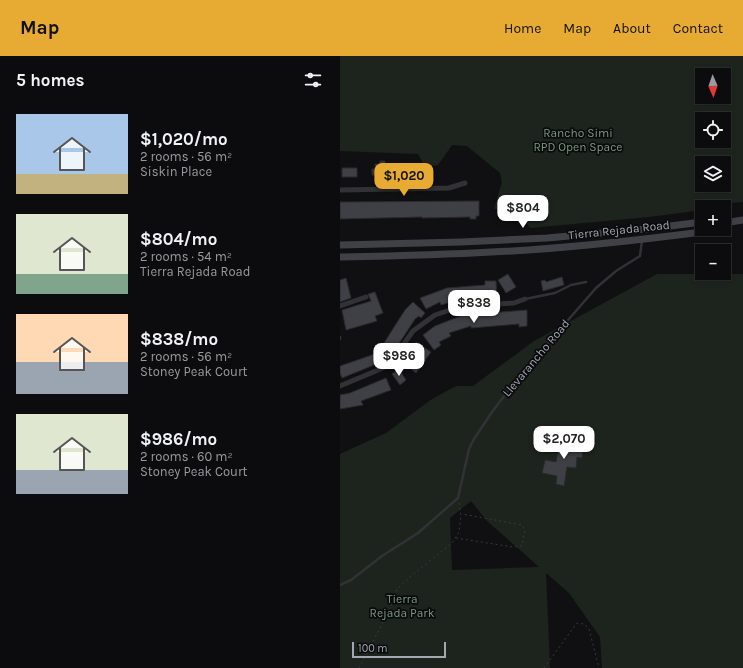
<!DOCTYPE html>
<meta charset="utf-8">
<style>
:root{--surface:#0c0c0e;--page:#151517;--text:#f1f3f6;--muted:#9a9b9e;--line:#2c2c2e;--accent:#e7aa33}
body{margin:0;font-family:Karla,sans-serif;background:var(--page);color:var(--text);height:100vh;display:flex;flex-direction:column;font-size:15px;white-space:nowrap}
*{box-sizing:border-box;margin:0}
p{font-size:13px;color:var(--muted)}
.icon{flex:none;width:22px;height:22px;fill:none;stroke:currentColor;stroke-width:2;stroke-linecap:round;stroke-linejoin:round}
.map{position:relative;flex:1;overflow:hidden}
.side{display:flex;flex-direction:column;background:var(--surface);width:340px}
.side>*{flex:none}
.needle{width:26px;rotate:178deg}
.buttons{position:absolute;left:355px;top:12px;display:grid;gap:8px}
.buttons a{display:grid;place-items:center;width:36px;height:36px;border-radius:0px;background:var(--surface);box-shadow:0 2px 6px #0003,0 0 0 1px var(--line);font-size:20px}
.scale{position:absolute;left:12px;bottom:10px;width:94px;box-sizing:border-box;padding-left:4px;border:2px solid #a2a7b2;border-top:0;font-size:11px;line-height:14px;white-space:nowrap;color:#a2a7b2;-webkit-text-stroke:3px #0b0b0d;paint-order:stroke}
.price{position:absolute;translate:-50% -34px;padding:0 9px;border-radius:8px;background:#fff;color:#222;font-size:13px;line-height:26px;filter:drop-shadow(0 1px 2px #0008)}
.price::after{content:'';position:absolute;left:50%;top:24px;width:12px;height:9px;margin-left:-6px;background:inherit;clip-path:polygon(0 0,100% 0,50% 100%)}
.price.active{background:var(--accent);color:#111}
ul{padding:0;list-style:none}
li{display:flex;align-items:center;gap:12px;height:100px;padding:0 16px}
li span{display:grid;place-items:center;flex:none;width:112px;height:80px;border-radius:0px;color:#555}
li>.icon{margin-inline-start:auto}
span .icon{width:48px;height:48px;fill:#fffc;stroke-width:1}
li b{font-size:17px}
h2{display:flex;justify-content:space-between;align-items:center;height:48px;padding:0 16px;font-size:17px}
header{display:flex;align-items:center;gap:24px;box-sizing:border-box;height:56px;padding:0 20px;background:var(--accent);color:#111}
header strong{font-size:19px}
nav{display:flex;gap:22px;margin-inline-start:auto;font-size:14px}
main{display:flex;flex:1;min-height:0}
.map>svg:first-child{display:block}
.green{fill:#1d241e;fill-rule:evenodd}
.building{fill:#3f4045;stroke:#2a2a2e}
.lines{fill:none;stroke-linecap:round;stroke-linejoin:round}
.path{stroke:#38393d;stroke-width:1;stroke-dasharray:2 3;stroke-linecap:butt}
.service{stroke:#323236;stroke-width:2.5}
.minor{stroke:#323236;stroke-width:5}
.secondary{stroke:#404146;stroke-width:7}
.labels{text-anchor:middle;stroke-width:3.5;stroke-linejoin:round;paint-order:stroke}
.park-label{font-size:12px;fill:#7a9c7c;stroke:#0b0b0d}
.street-label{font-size:12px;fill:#a2a7b2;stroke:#0b0b0d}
</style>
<header>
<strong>Map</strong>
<nav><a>Home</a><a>Map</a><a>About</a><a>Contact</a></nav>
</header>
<main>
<section class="side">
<h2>5 homes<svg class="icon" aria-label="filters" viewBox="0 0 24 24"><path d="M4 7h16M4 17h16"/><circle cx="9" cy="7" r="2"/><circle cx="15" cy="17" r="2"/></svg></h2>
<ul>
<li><span style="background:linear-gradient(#a9c7e8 75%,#c2b280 0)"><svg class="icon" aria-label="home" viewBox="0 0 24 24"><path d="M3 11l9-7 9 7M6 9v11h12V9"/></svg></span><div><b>$1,020/mo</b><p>2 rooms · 56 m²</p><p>Siskin Place</p></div></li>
<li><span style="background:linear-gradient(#dfe7d0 75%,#7fa58c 0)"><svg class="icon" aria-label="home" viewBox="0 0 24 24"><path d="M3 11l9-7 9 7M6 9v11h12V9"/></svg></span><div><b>$804/mo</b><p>2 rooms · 54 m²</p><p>Tierra Rejada Road</p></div></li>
<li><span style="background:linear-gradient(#ffd9b3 60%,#9aa5b1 0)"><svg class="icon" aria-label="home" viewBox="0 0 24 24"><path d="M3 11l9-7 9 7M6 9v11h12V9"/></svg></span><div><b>$838/mo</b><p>2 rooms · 56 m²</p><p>Stoney Peak Court</p></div></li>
<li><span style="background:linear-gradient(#dfe7d0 70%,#9aa5b1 0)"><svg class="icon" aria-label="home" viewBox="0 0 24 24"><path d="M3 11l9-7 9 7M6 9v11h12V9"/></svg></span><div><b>$986/mo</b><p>2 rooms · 60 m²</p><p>Stoney Peak Court</p></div></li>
</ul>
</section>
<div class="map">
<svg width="403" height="612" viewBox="0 0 403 612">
<rect width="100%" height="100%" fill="#101012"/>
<!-- green -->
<path class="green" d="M0,0H403V146L390,147V150L362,151V154L309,161L190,172C179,156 173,154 154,153L162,126L160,117L127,90L112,89L98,109L85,111L78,98L0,95ZM362,19H384V41H362ZM362,63H384V85H362ZM362,107H384V129H362Z
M317,218H403V612H262L260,581L229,537L206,517L210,612H0V398L46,377L92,343L116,330H133L194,285ZM131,445L147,465L199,511L112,514L110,462Z"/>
<!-- building -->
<path class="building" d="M40,105H45V112L50,113L49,119H44V121L32,119V113H35V108H40Z
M2,112H17V121H2Z
M139,145V160H136V163H130V161L82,162V161L0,163V146Z
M168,218L176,231L166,237L158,224Z
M222,221L224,229L203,235L201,225L205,224L206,226Z
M6,222L11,242L0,246V224Z
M145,225H156L157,240L114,245L101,249L100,246L86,253L80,242L107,232L145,229Z
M35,236L43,257L35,260L37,265L6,274L2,254L31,245L28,238Z
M73,246L85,257L81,262L79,260L75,263L58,289L56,288L53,293L44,287L65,254Z
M187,254V270L179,271V268L131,272V270L109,277L111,280L99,286L101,289L94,294L83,279L95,270L123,259Z
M76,286L91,296L76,317L63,307Z
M41,293L47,304L44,306L40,301L37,303L39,307L2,322L0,317V310L32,299Z
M59,313L66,324L60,329L52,318Z
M46,322L51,334L21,345L23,349L0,353V339L10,337Z
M220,384L244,387L242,402L237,401L236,412L227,411L224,430L216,428L217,420L202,417L205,404L216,406Z"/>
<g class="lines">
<!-- path -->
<path class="path" d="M116,482L173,491L182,490L185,474L182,469L122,458
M19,612L48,557L57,533L70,521L112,487L119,476L121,459L119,447
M204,612L237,567L244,568L249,573L259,612"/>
<!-- service -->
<path class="service" d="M185,243L215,237L231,229L246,226
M0,281V283
M0,529L11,524L42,500L78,477L118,442L129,393L134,383L152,356L181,318L256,232L276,215L300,200L302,184"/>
<!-- minor -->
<path class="minor" d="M0,134L109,132L125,127
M0,250L26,241
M0,330L43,312L51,306L73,275L95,259L122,250L174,247L185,243"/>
<!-- secondary -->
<path class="secondary" d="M384,167L403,164
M0,189L121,186L207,182L306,173L362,166
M0,201C50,200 101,199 151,196C222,193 292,185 362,176L367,173"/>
</g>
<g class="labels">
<!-- park labels -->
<g class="park-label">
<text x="238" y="81">Rancho Simi<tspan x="238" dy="14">RPD Open Space</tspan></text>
<text x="62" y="547">Tierra<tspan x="62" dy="14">Rejada Park</tspan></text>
</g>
<!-- street labels -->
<g class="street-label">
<text transform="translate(279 174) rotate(-6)" y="4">Tierra Rejada Road</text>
<text transform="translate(196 302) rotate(-50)" y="4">Llevarancho Road</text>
</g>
</g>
</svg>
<div class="buttons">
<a><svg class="needle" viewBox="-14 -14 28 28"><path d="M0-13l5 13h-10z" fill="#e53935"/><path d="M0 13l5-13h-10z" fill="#9a9b9e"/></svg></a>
<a><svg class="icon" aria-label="locate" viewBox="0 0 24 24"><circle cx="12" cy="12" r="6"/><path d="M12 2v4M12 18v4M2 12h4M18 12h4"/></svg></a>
<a><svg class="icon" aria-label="layers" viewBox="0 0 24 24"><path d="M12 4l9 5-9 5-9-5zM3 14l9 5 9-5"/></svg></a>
<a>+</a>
<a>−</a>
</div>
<div class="scale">100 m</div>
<b class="price active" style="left:64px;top:141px">$1,020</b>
<b class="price" style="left:183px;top:173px">$804</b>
<b class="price" style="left:134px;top:268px">$838</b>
<b class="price" style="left:59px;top:321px">$986</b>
<b class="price" style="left:224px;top:404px">$2,070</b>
</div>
</main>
